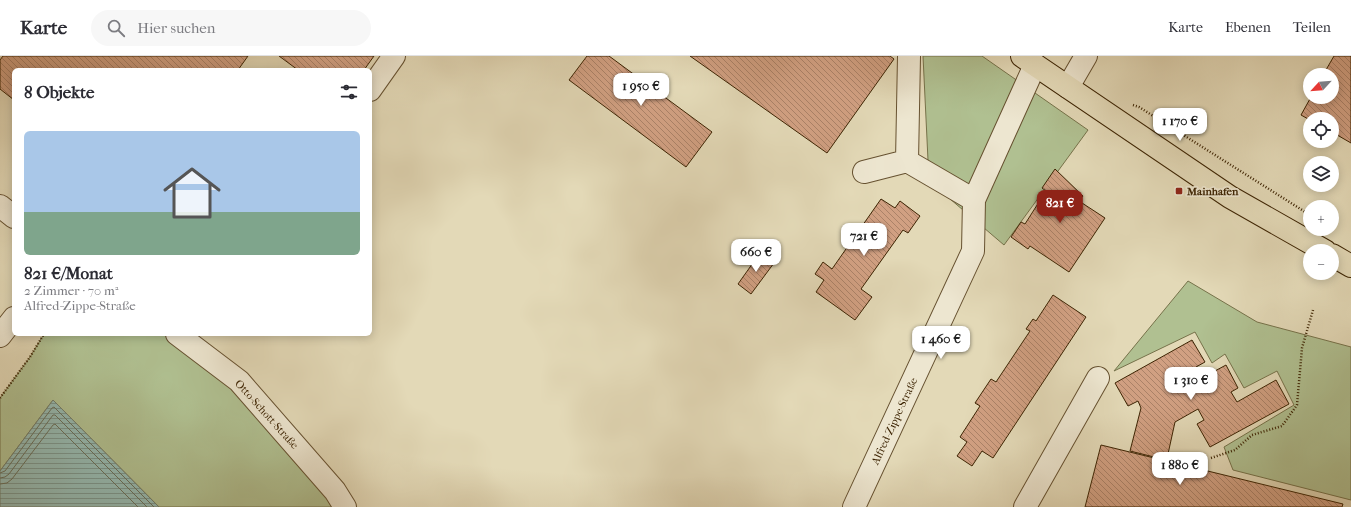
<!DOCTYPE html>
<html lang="de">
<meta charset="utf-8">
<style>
:root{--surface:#fff;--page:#f7f7f7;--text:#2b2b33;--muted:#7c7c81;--line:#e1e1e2;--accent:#8f2418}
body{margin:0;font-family:"IM FELL French Canon",serif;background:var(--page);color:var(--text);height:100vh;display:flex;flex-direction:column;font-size:15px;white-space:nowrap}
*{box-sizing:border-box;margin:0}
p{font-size:13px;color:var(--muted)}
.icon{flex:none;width:22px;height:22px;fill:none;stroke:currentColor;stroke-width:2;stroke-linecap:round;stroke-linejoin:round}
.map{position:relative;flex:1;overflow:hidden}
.drawer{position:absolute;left:12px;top:12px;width:360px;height:268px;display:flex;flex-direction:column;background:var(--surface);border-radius:6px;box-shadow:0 2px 10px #0003}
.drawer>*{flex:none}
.needle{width:26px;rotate:244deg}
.buttons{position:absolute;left:1303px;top:12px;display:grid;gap:8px}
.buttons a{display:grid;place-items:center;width:36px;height:36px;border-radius:50%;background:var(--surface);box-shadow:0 2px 10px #0003;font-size:20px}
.price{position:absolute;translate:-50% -34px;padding:0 9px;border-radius:8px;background:#fff;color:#222;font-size:13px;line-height:26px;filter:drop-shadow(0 1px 2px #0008)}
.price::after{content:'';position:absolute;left:50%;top:24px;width:12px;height:9px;margin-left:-6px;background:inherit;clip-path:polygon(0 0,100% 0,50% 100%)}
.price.active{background:var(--accent);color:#fff}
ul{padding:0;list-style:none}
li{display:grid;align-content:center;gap:8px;height:212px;padding:0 12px}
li+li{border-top:1px solid var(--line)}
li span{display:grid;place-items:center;height:124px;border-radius:6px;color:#555}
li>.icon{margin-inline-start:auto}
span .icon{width:72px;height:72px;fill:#fffc;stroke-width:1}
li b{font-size:17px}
h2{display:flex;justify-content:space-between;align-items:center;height:48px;padding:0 12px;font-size:17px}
header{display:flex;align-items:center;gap:24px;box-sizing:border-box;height:56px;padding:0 20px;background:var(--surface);border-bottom:1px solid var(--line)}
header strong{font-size:19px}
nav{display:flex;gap:22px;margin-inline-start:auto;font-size:14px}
.search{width:280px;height:36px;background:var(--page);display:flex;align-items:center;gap:10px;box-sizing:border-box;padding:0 14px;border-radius:22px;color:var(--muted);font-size:15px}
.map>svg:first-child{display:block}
.green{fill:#b0c091;stroke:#76724a}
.water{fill:url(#water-rules);stroke:#727e6c}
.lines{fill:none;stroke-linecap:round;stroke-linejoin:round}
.shore{stroke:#696f5a;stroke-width:1}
.building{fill:url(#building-back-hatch);stroke:#3d2403}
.minor-casing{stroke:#665130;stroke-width:24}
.major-casing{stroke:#3d2403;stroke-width:24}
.path{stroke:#3d2403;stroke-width:2.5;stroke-dasharray:1 2;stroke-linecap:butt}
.minor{stroke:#ede6d0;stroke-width:22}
.major{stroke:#e3d9b7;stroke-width:22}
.poi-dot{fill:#8f2418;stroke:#ede6d0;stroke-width:1.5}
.labels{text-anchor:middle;stroke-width:3.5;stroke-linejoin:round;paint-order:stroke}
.poi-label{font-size:11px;font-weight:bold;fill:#3d2403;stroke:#ede6d0;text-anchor:start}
.street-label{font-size:11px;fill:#3d2403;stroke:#ede6d0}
</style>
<header>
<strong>Karte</strong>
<div class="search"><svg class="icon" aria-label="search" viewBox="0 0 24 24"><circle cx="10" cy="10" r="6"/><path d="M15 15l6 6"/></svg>Hier suchen</div>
<nav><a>Karte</a><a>Ebenen</a><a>Teilen</a></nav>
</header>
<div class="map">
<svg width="1351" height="451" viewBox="0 0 1351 451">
<defs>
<pattern id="water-rules" width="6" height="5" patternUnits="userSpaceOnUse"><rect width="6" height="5" fill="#95bab2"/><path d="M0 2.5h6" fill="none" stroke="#7b978f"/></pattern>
<pattern id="building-back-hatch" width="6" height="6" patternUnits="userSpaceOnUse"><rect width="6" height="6" fill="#d1a082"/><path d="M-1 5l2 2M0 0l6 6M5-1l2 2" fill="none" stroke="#ab8268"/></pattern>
</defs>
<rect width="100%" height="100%" fill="#e3d9b7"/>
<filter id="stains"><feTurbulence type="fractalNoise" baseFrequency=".005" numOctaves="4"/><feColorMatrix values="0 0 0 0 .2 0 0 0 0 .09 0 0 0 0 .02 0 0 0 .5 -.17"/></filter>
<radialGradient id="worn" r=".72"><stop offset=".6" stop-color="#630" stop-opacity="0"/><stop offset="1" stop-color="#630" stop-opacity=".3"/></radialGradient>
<!-- green -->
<path class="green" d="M923,0H982L1088,74L1004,189L929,125Z
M1188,225L1257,266L1351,291V444L1233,414L1224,391L1294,349L1277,315L1244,332L1225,298L1212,307L1195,276L1114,315Z
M44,278H177L239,325L345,451H159L53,344L0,415V342L30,301Z"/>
<!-- water -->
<path class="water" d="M53,344L159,451H0V415Z"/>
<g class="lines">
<!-- shore -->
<path class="shore" d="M0,417L5,415L52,352L54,351L154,451
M0,422L5,421L9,418L53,359H55L147,451
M0,428L7,427L12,423L53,369L55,368L138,451"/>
</g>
<!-- building -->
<path class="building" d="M3,0H248L238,14H14V44L0,33V4Z
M279,0H374L364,14H298Z
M587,0H609L712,76L686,111L569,24Z
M690,0H890L894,3L827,97Z
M1334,0H1351V87L1332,76V63L1310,64L1301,59L1311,41H1332V19H1323Z
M1055,113L1083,140L1079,145L1105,162L1069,216L1030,190L1028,193L1011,181L1021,166L1025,168L1046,135L1042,132Z
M881,143L895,152L900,145L920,160L908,177L903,174L861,233L872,241L855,264L816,236L824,224L815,218L823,206L832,213Z
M760,197L774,207L751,238L738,228Z
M1053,239L1086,261L993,402L982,395L972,410L957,400L967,386L960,381L980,350L975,347L991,323L996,326L1030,275L1026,273L1033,263L1036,265Z
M1192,284L1205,306L1196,311L1202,322L1226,309L1238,332L1231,336L1237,346L1276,324L1289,348L1210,391L1197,368L1204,364L1198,353L1175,366L1168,398L1175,400L1174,406L1130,395L1141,352L1138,345L1128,350L1115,327Z
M1101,389L1343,448L1342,451H1085Z"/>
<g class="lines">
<defs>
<path id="minor" d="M1068,31L1086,0
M370,34L394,0
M907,105L909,0
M864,116L907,105L974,144
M0,150L14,161
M177,278L239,325L335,435L345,451
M0,280L14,262
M854,451L973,195L974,144L1035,9
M1025,451L1098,322"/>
<path id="major" d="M1022,0L1230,141L1325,195
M1332,199L1351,210"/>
</defs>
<!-- minor casing -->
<use href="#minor" class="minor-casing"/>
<!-- major casing -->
<use href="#major" class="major-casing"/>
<!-- path -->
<path class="path" d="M1133,49L1139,51L1310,159
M0,342L30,301L44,278
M1211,402L1235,394L1252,379L1282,370L1297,349L1302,292L1313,254"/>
<!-- minor -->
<use href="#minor" class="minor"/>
<!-- major -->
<use href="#major" class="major"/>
</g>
<!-- markers -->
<rect class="poi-dot" x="1175" y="131" width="8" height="8" rx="2"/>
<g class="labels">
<!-- poi labels -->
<g class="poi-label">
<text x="1187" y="139">Mainhafen</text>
</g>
<!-- street labels -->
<g class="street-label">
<text transform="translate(267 358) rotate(48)" y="4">Otto-Schott-Straße</text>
<text transform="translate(894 365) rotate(-65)" y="4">Alfred-Zippe-Straße</text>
</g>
</g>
<rect width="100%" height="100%" filter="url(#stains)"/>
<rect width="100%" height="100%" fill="url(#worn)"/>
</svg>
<div class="buttons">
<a><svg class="needle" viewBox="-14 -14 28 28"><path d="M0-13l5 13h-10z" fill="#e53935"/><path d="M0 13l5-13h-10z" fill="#7c7c81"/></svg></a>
<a><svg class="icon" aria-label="locate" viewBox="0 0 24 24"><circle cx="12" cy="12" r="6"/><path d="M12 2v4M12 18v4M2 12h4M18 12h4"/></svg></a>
<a><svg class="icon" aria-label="layers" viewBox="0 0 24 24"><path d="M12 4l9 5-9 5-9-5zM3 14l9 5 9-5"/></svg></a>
<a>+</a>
<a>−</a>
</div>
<b class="price" style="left:641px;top:51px">1 950 €</b>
<b class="price" style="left:1180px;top:86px">1 170 €</b>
<b class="price active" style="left:1060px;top:168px">821 €</b>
<b class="price" style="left:864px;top:201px">721 €</b>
<b class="price" style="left:756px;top:217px">660 €</b>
<b class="price" style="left:941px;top:304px">1 460 €</b>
<b class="price" style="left:1191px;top:345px">1 310 €</b>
<b class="price" style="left:1180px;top:430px">1 880 €</b>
<section class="drawer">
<h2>8 Objekte<svg class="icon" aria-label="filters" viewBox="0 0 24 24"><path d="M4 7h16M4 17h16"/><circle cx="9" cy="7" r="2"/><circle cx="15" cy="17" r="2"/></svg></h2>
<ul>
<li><span style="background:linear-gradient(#a9c7e8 65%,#7fa58c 0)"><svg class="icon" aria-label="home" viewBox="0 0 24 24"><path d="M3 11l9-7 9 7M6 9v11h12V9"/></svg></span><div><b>821 €/Monat</b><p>2 Zimmer · 70 m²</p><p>Alfred-Zippe-Straße</p></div></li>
</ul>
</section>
</div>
